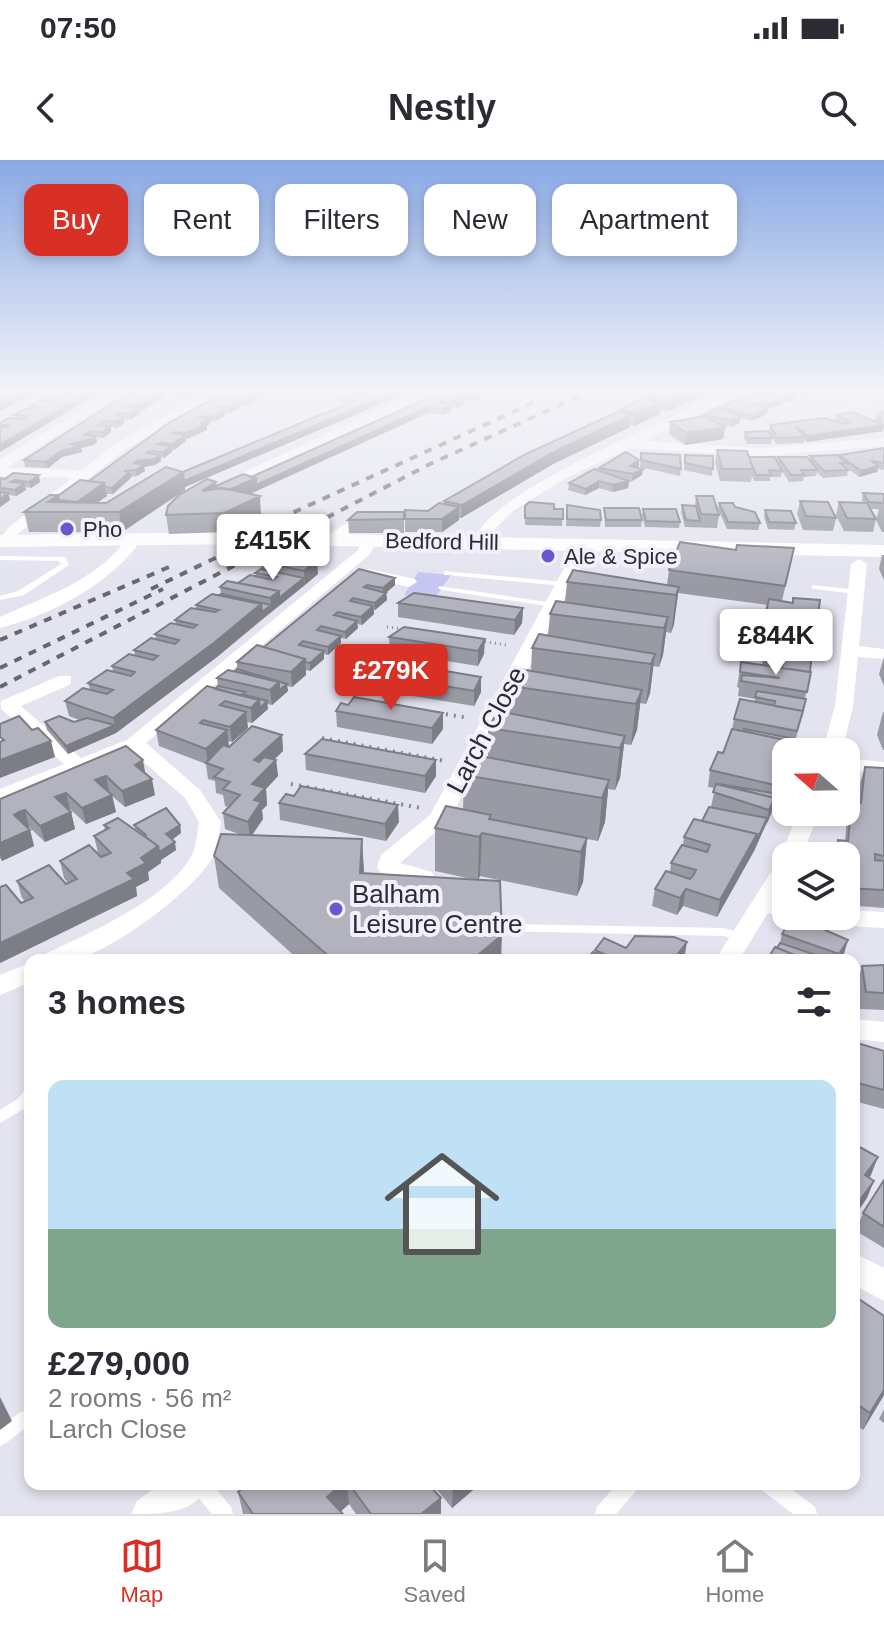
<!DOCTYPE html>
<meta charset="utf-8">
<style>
:root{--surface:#fff;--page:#f7f7f7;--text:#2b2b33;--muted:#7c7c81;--line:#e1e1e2;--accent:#d93025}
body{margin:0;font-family:Helvetica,sans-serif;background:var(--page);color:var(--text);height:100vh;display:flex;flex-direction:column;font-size:30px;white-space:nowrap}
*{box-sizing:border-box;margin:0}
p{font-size:26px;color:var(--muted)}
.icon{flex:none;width:44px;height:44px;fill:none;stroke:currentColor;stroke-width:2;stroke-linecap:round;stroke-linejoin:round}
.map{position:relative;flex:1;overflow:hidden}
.sheet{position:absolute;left:24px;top:794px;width:836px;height:536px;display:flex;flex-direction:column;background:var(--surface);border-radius:16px;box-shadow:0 4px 12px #0003}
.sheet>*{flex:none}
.guide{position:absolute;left:24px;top:24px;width:836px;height:72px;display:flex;gap:16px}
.needle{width:52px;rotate:290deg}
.tools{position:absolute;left:772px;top:578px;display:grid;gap:16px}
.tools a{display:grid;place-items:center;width:88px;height:88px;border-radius:16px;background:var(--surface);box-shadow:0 4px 12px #0003;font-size:40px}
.price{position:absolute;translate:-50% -68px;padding:0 18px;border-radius:8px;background:#fff;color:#222;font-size:26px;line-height:52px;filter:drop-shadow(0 2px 4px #0008)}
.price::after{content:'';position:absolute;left:50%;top:48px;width:24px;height:18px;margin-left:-12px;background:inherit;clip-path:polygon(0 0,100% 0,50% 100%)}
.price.current{background:var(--accent);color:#fff}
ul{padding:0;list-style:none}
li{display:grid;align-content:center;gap:16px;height:424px;padding:0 24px}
li span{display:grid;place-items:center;height:248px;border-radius:16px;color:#555}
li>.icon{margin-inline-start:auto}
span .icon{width:144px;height:144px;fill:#fffc;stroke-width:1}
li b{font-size:34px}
h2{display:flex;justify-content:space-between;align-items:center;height:96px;padding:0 24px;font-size:34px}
.chip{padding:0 28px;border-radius:16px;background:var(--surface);box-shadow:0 4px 12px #0003;font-size:28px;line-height:72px}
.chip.current{background:var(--accent);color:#fff}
.status{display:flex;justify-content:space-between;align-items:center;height:56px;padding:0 40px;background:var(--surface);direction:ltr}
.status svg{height:22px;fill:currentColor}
header{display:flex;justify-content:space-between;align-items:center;height:104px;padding:0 24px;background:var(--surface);font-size:36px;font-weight:700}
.tabs{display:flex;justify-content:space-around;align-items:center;height:112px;border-top:2px solid var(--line);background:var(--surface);font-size:22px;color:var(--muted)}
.tabs a{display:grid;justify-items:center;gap:4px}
.tabs .current{color:var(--accent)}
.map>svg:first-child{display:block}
.green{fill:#c6c5f3}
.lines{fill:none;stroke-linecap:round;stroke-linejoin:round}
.path-far1{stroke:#87878f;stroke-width:3;stroke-dasharray:1 4;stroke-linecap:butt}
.path{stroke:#87878f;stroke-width:4;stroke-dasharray:2 6;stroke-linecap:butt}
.lane{fill:#fff;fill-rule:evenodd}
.street{fill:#fff;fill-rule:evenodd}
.secondary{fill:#fff;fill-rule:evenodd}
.rail{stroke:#66666d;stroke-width:4;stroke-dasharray:8 8;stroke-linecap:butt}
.wall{fill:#999aa3}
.shaded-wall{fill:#7d7d85}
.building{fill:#b2b3be;stroke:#7d7d85;stroke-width:2}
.poi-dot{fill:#6a57d0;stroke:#f1f1fe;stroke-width:3}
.labels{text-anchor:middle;stroke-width:8;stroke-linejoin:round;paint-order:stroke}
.far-poi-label{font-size:22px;fill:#2b2b30;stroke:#f1f1fe;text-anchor:start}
.far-street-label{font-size:22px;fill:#2b2b30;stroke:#f1f1fe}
.street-label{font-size:26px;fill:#2b2b30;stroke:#f1f1fe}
.poi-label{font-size:26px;fill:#2b2b30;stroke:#f1f1fe;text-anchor:start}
</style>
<div class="status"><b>07:50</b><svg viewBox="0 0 49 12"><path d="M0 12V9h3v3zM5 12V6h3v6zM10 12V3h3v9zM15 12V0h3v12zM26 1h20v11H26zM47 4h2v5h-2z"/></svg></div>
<header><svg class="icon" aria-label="back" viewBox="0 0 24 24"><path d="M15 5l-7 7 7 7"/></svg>Nestly<svg class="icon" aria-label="search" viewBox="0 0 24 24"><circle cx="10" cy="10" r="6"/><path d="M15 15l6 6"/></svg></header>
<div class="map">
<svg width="884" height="1354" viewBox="0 0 884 1354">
<rect width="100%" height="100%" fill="#e4e4f0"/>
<!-- green -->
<path class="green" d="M418,412L451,415L433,440L404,435Z"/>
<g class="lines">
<!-- path-far1 -->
<path class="path-far1" d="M387,467L404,469
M480,481L507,485"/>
<!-- path -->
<path class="path" d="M438,553L469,558
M322,578L445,601
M291,624L421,648"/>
<!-- lane -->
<path class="lane" d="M884,235V239L838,252L835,250Z
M0,396L62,397H65L69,405L24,435L0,440V436L18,431L61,404L59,401L0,400Z
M444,411L564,422L568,424L564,426L447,415H444Z
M812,425L857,430L861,432L857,434L815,429H812Z
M439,426L553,443L557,445L553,447L442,430L438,428Z
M504,764L724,768L745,774L747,777L745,780L741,781L724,776L500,771L498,768L500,765Z
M30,928L29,946L0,963V950L19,938L25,929Z
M22,1251L28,1254L30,1258L28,1266L6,1283L0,1286V1266Z
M191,1324H212L231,1347L233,1354H212L193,1331Z
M617,1324H638L636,1331L616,1354H595L597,1347Z
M761,1324H785L815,1347L817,1354H793L763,1331Z"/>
<!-- street -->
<path class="street" d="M113,230H127L6,308L82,310L113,285L209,230H224L123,291L18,374L11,384H1L0,379L8,368L72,318L0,316V300Z
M391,230H412L427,236L421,240Z
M733,230H749L644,281L760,288L884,278V286L760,296L630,288L564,319L513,351L491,373L489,384L476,381C477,336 690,250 733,230Z
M358,356L370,359L335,383H325V377Z
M129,376L142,379C112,423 52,455 0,468V457C48,435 97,421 129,376Z
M365,377L378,380L369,395L146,583L200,630L221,662C219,672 220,683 215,693C200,727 109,794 73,800C63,802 52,800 42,800L45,794C89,773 171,738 193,693C197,683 197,672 199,662L185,638L132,592L0,642V629L64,604L1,549V541L59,516H71V524L21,546L81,598L127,580L358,390Z
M578,378L586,383V397L450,659L400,703L432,712L435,717L424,724L380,712L377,707L381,695L430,655L570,397V383Z
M859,399L867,404L859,486L884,489V499L858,497L853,546L842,592H822L835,546L851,404Z
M368,409L415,419L417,422L409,427L362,417L360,414Z
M846,598L884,602V614L846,610Z
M798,652H820L801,696H786V723L776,740L786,743V756H795L786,759L768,753L739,800H715L780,698Z
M846,750L884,752V768L817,764L805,756H846Z
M30,803V822L0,835V815Z
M854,859L884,862V882L854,879Z
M854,1093L884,1108V1141L854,1125Z
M160,1324H210C195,1354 163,1354 131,1354L137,1341Z"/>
<!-- secondary -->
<path class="secondary" d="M421,230H442L217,336H203L201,332Z
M237,372L884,385V397L237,384L0,387V375Z"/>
<!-- rail -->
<path class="rail" d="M279,359L541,239
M151,429L292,361
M0,480L169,407
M0,508L163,429
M0,527L430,304L593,230"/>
</g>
<!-- wall -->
<path class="wall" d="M60,230H103L0,292V263L15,259L14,255L31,249V246L48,241L47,238L61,234Z
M133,230L166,235L154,243H152V245L144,250L139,251L140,254L131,259L124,260V263L117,268L111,267V272L103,278L96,277L97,282L93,285L81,288L82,292L62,297L48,308L25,307L24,300Z
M175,230H199L187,237L176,236Z
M361,230L399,236L185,327V330L122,372H29L24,352L58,335V336L89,321L224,232L270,233L255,236L256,240L246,246H240V248L230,253H225V256L216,261L210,262V264L207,266V270L186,279V281L174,290H172V292L164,298H161V301L155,305L144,307L145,311L137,316L131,317L113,334H106L107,336L98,342L106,343L345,244H342V238L361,233Z
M446,230H493L485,235L480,234V238L472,242L465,240V244L457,248L451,246V251L443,255L428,253L250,334L261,356L226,372L169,374L166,355L216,326L251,317Z
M659,230H716L666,252L660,250V254L634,266L630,265V267L553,304L461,358H459V360L442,372H405V359L428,351L444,344V341L619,252V250L643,239L644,233Z
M760,230H834L833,234L812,233L795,235V239L768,249L767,254L752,261L740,258V262L732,267L720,265L725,267L723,279L685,285L669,274L670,262L704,256L721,250V247Z
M884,250L883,271L807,282L805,280L804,283L776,284L769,271L770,265L835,261L836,255L875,261L877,253Z
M745,272L772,278L771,284H747L744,278Z
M884,288V310L878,309L877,312L859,317L846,307L848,310L847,316L823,318L817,312L816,316L804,317L803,321L789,322L782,311L781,317H770V321H754L752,316L751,322L720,321L715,302L717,290L777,301L778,297L809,299L810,296L839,297V295Z
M641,293L681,309L680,316L640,307Z
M685,295L713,296L712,316L684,310Z
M639,300V306L637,307L643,309L642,315L632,321L622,319L629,321L628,328L613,332L599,328L585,335L568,330L569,323L598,311L599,308Z
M0,318L40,322L31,328L25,327L26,330L16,336L9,335L10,340L0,347Z
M863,333L884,334V372H882L876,360L879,349H870L876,359L873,372L844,371L836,355L839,342L863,343L862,340Z
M696,336L719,355L717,368L685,367L681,352L682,345L695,346Z
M800,341L836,358L833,371L803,370L797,354Z
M719,343L735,347L760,363L758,370L727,369L718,349Z
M567,345L601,360L600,367L566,366Z
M525,346L563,349L562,366L525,365Z
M604,348L642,360L641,367H605Z
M643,349L680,362L679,368L645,367L642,355Z
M765,350L796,363L794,370L768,369L764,357Z
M404,359V373H349L348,360Z
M794,388L782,441L792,443L820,440L811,497L810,512H811L793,592H786V612L771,654L754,691L717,757L683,746L677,755L652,746L655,729L670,712L671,703L683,685L684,677L702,661L711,647L715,628L708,627L710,610L723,593L732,570L734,559L754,542L755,539L738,536L739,528L737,527L741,502L762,505L765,489L780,490L783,474L762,471L768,445L678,433L674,464L671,473L666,472L663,495L659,507L653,506L650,533L646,544L640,543L637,570L631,585L624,584L620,618L615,630L608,629L605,662L598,681L587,679L583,722L577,736L480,716L478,720L501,800H299L219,728L214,696L239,674L225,669L223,653L229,647L225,646L223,635L216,633L215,621L208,619L206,604L159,586L156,570L215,529L218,526L217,518L235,511L237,509V502L264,487L359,409L395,425L386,433L387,440L375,450H374V454L362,465L357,464L358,468L346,479L341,478V483L328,495L324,494V499L310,511L306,510V515L292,527L287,526L288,531L272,545L267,544L268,549L252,563L247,562L248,568L232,582L228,581V587L282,575L283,591L274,600H276L278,616L266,629L267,645L262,650L263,659L252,675L364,713L476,720L435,711V668L463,649L464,615L488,597V568L509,553L510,526L531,511L532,488L548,475L550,454L565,442L567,422L667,425L669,410L736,390Z
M882,395H884V420L879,409Z
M261,402L318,414L217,497L116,573L68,594L47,570L45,562H74L79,560L69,556L65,541L90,529L88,523L113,511L112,506L135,495L134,490L156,479L155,474L176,465L175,460L196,449V445L219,435L221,434L220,427L238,423L256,416L255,413L261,409Z
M398,443L523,448L522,463L514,475L398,457Z
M404,467L484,494L478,506L390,492L389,477Z
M884,497V526L879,514Z
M363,512L481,532L474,546L364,528Z
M336,551L443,569L432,584L337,567Z
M883,552H884V590H883L877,575Z
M126,586L145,613L155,635L125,647L112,636L116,652L86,664L70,649L68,650L71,652L75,669L45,682L29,667H27L30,670L34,686L2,701L0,698V639Z
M305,594L436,616L425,633L306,610Z
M865,607L884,608V748L846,745V696H834L838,680L845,681L847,658L852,641L859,643L860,623Z
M279,643L399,662L386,681L280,660Z
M104,665L135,669L134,665H180L181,673L172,679L176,690L161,700V703L148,712L149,720L136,727L137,736L0,803V727L21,743L25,741L22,738L17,721L66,724L68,723L64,718L60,701L102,697L98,693L94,676L105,670Z
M782,774L848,780L841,800H767L777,788L780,783Z
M884,805V850L860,849L857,823L862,806Z
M854,882L884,891V949L854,941Z
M884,1020V1088L856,1071L863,1053Z
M854,1141L884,1156V1235L863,1270L854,1264Z
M884,1249V1263L879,1259Z
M248,1324H428L441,1338V1354H356L349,1344L341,1351L343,1354H243L238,1332Z
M432,1324H480L452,1348Z"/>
<!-- shaded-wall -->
<path class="shaded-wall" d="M29,230H41L0,251V245Z
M93,230H103L0,292V285Z
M164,230H166V235L154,243L153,237Z
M188,230H199L187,237L186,231Z
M255,230H270V233L255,236L256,240L246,246L244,232Z
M399,230V236L185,327V330L122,372L119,352L183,312L342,253Z
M485,230H493V231L485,235Z
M691,230H716L666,252L667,240Z
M791,230H813L812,233L795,235V239L768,249L767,254L752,261L753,244L786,231Z
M480,232V238L472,242V236Z
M465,238V244L457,248V242Z
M151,239L152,245L144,250L139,251L140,254L131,259V253L127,246Z
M239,242L240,248L230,253V247Z
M661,242L660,254L634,266L635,254Z
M451,245V251L443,255V249Z
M428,247V253L227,344L226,331Z
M224,250L225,256L216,261L215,256Z
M631,255L630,267L553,304L461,358L462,345L554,292Z
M741,256L740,262L732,267V261Z
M123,257L124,263L117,268L116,262Z
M209,258L210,264L207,266V270L187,279L186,273Z
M884,265L883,271L807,282L808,276Z
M110,266L111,272L103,278L102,272Z
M725,267L723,279L685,285L687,273Z
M91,271L92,277L96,276L97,282L93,285L81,288L82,292L62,297L48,308L46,302Z
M185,275L186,281L174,290L173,284Z
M171,286L172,292L164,298L163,292Z
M160,295L161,301L155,305L144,307L145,311L137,316L134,303L137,301Z
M639,300V306L629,312L630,306Z
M878,306L877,312L859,317L861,311Z
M643,309L642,315L632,321L633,314Z
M130,311L131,318L113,334L112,328Z
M39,315L40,322L31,328L29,322Z
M599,321V328L585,335L586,329Z
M629,321L628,328L613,332V325Z
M216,322L218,341L202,331Z
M24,323L26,330L16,336L15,330Z
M104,323L107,336L84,352L77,342Z
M8,333L10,340L0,347V339Z
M58,335L61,352L48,342Z
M260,336L261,356L226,372L224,353Z
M459,347V360L442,372V359Z
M317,400L318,414L305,425L304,411Z
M304,418L305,425L280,445L279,438Z
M395,418V425L383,435V428Z
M679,427L674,464L671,473L676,435Z
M279,431L280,445L262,459V452L271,445L270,438Z
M386,433L387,440L375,450V443Z
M261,444L262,459L217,497L116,573L68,594L66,586L115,565L113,558Z
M373,446L374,454L362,465L361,457Z
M523,448L522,463L514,475L515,460Z
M668,457L663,495L659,507L664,468Z
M357,461L358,468L346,479L345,472Z
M341,476V483L328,495V487Z
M485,479L484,494L478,506V491Z
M324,491V499L310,511V503Z
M655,494L650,533L646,544L651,504Z
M305,499L306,515L292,527L291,512Z
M481,517V532L474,546V531Z
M279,522L287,524L288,531L272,545L270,530Z
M642,530L637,570L631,585L636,544Z
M259,540L267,541L268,549L252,563L251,548Z
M246,552L248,568L232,582L230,567Z
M443,553V569L432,584V568Z
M227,570L229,586L208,605L206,589Z
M282,575L283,591L256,616L254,600Z
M625,576L620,618L615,630L620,588Z
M51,581L55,597L0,618V600Z
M143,600L146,617L135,605Z
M276,600L278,616L266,629L267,645L262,650L263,659L250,678L248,662L252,624Z
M436,600V616L425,633V616Z
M786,606V612L776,642L766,666L769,650L777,634Z
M106,616L109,632L95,620Z
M152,619L155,635L125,647L122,631Z
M609,620L605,662L598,681L602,638Z
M66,633L70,649L59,654L55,637Z
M112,635L116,652L86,664L82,648Z
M398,645L399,662L386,681L385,664Z
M25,650L29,667L18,671L14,655Z
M71,652L75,669L45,682L40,666Z
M767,658L765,666L754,691L717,757L720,740Z
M180,665L181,673L168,683L166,674Z
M30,670L34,686L2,701L0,694V683Z
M482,673L480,716L478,720L479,677Z
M587,678L583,722L577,736L581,692Z
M362,679L364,710L362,745L360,713Z
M175,682L176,690L161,700V703L148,712L149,720L136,727L137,736L0,803V783L127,713L141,698L158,686Z
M686,729L683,746L677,755L680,738Z
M502,775L501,800H472Z
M848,780L843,797L841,800H838L839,794Z
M687,782L684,800H673Z
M878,997L871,1015L859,1033L865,1015Z
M874,1021L867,1038L854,1057V1048Z
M884,1230V1235L863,1270L870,1253Z
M0,1237L12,1261L0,1270Z
M342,1324H347L349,1344L338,1354L327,1337Z
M453,1324H480L452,1348Z
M441,1338V1354H421Z"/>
<!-- building -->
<path class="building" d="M0,230H29L0,245Z
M68,230H93L0,285V267L10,266L0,264V263L9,258L21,260L26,256L14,255L25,249L42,247L31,246L40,240L52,242L57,239L47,238L51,235L67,233L71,231Z
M133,230H164L153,237L140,238L151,239L143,244L127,246L139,248L131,253L115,254L123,257L116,262L105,261L98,265L110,266L102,272L91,271L84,275L96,276L92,279L70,284L81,286L61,291L46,302L24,300Z
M229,230H255L244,232L255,235L245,240H230L239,242L230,247H217L224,250L215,256L198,257L209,258L201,264H207L186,273L174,272L172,273L185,275L173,284L160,283L158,284L171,286L163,292L150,291L147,293L160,295L154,299L137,301L134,303L144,305L136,310L124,311H130L112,328L105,327L104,323L89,321L170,262Z
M362,230H399L184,321L183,312L354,241L342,238L355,232L366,234L371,232Z
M446,230H472L480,232L472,236L457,234L453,236L465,238L457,242L446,239L439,242L451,245L443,249L428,247L256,325V318L251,317Z
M663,230H691L667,240L644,233Z
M760,230H791L786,231L796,234L771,243L753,244L768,248L753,256L721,247Z
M645,238L661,242L635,254L619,250Z
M717,248L741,256L732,261L704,255Z
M617,252L631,255L554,292L462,345L444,341L524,295Z
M852,252L884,265L808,276L795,266L805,277L777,278L770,265L824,258L844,264L850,262L836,255Z
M705,256L725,267L687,273L670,262Z
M768,271L772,278H748L745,272Z
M884,288V303L872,301L878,306L861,311L839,295Z
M717,290L747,291L753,309H722Z
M626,292L639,300L630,306L643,309L633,314L599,308Z
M641,293L680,295L681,309L641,300Z
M685,295L713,296V309L685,303Z
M837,295L847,303H840L848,310L824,311L810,296Z
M749,297H775L782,311L769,310L771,315H756Z
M778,297H807L818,310H801L804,315H791Z
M166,307L183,312L119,352H24L50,335H58L48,342L106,343Z
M594,309L629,321L613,325L599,321L586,329L569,323Z
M13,313L39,315L29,322L15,320L11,322L24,323L15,330L2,328L0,329V318L5,319Z
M243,314L256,318L229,330L216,328V326Z
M207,319L216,322L202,331L223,328L260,336L224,353L166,355L168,346L179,335Z
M80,320L104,323L77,342L59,340L58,336Z
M0,332L8,333L0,339Z
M863,333L884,334V343L869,342Z
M696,336H713L719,355L701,354Z
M800,341L828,342L836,358L806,356Z
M529,342L554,344V349H563V359L525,358V346Z
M839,342L867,343L876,359L847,358Z
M439,343L459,347L442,359H405V350L428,351Z
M719,343H733L735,347L755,352L760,363L728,362Z
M567,345L600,350L601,360L567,359Z
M682,345L696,346L700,361L686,360Z
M604,348H639L642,360H606Z
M643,349H676L680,362L646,361Z
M765,350L791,351L796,363L769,362Z
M357,352H404V359L348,360Z
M680,382L736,390L737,385L794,388L785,426L669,410Z
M268,396L317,400L304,411L261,402Z
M261,409L304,418L279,438V431L238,423L250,415L273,420L277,417L255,413Z
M359,409L395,418L383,428L367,425L364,427L386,433L375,443L353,438L350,441L373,446L361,457L338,452L334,455L357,461L345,472L321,466L317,470L341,476L328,487L303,481L299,485L324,491L310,503L305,502V499L264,487Z
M573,410L679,427L676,435L567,422Z
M227,421L279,431L270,438L220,427Z
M414,433L523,448L515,460L398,443Z
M212,434L261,444L215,482L113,558L65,541L83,528L107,534L113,530L88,523L107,510L131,516L135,512L112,506L129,494L153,500L158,496L134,490L151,478L175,484L179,480L155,474L171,463L193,468L197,465L175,460L191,448L215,452L219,450L196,445Z
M221,434L271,445L262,452L261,444L219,435Z
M793,438L820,440L817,463L765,456L769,439L793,443Z
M556,441L668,457L664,468L550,454Z
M404,467L485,479L478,491L389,477Z
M785,467L816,472L813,490L781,485Z
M539,474L655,494L651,504L532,488Z
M257,485L305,499L291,512L237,502Z
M765,489L812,492L810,512L782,508L783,503L763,500Z
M380,500L481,517L474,531L363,512L368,505L376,507Z
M741,502L811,512L807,532L741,521L742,515L780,518L740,512Z
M237,509L287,524L279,530V522L235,511Z
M520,509L642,530L636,544L510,526Z
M228,510L279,522L270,530L217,518Z
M207,526L259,540L251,548L225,541L220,545L246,552L230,567L203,560L200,563L227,570L206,589L156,570Z
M218,526L245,532L242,534L267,541L260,548L259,540L215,529Z
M757,531L806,539L801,558L803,551L774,546L775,541L755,537Z
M354,537L443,553L432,568L336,551L341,543L348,545Z
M740,539L803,551L797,571L734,559Z
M498,551L625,576L620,588L488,568Z
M19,556L32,570L38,568L51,581L0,600V582L4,580L0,577V564Z
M59,556L74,562L87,558L115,565L66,586L45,562Z
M252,566L282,575L254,600L259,602L264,597L276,600L252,624L265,628L254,640L261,642L248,662L223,653L240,635L223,629L230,622L214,617L223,609L206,603L223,585L229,587Z
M732,569L795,582L791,592H786V606L779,626L710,610L718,592L723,593Z
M744,569L796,579L793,590L795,582L743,571Z
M322,579L436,600L425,616L305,594Z
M126,586L143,600L135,605L152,619L122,631L106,616L100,618L95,620L112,635L82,648L66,633L55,637L71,652L40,666L25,650L19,652L14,655L30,670L0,683V639Z
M475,595L609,620L602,638L464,615Z
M865,607L884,608V696L875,694V700L884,701V730L846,728V696H837L838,680L848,681L852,641L861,643Z
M716,624L775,638L769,650L713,632Z
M719,624L778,634L773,646L775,638Z
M301,626L398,645L385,664L279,643L286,634L294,636Z
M446,646L491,655L489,659L587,678L581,692L482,673L479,677L435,668Z
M709,647L767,658L756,682L757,674L702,661Z
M166,648L180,665L166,674L175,682L159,692L158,686L144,676L146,675L134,665Z
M118,658L158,686L141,698L146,703L127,713L134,719L0,783V727L6,725L21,743L33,738L17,721L49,705L66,724L77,719L60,701L89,685L101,697L111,693L94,676L109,668L104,665Z
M694,659L757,674L720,740L686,729L680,738L655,729L666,711L690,719L694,714L696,710L671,703L682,685L707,692L710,685L684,677Z
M221,674L362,679L360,713L500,721L502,775L472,800H333L214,696Z
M793,756L848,780L839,794L782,774Z
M635,776L674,777L687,782L673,800H617L595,790L604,778L626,788Z
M780,783L816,795L813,800H807L777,788Z
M775,787L807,800H767Z
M593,792L615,800H586Z
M884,805V833L866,832L862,806Z
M854,882L884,891V930L854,922Z
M854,984L878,997L865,1015L874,1021L854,1048Z
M884,1020V1067L863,1053Z
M856,1137L884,1156V1230L870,1253L854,1242V1141Z
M248,1324H342L327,1337L343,1354H253L238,1332Z
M349,1324H428L441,1338L421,1354H371Z"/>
<!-- sky -->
<linearGradient id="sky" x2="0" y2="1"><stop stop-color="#89a9e4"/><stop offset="0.55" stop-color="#f3f3f8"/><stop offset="1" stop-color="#f3f3f8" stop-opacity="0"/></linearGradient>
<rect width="884" height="420" fill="url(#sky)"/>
<!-- markers -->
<g class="poi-dot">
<circle cx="67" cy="369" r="8"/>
<circle cx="548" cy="396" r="8"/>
<circle cx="336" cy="749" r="8"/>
</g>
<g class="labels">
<!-- far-poi labels -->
<g class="far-poi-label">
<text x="83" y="377">Pho</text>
<text x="564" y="404">Ale &amp; Spice</text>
</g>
<!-- far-street labels -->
<g class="far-street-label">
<text transform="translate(442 381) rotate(1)" y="8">Bedford Hill</text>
</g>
<!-- street labels -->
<g class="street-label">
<text transform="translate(486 570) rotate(-62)" y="9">Larch Close</text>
</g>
<!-- poi labels -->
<g class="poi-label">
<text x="352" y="743">Balham<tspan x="352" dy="30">Leisure Centre</tspan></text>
</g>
</g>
</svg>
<div class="tools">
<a><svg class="needle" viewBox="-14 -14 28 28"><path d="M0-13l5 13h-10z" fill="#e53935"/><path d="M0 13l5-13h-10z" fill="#7c7c81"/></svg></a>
<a><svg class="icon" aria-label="layers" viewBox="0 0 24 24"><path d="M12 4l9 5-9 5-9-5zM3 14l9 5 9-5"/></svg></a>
</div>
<b class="price" style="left:273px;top:422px">£415K</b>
<b class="price" style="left:776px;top:517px">£844K</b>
<b class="price current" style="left:391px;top:552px">£279K</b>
<div class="guide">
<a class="chip current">Buy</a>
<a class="chip">Rent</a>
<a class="chip">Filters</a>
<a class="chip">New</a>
<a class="chip">Apartment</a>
</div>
<section class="sheet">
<h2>3 homes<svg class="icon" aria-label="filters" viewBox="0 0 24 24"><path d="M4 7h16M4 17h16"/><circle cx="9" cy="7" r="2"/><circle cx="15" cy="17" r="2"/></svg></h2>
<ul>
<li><span style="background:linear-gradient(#bfe0f5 60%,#7fa58c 0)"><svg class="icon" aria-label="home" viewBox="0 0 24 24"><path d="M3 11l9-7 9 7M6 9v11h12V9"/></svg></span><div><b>£279,000</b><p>2 rooms · 56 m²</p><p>Larch Close</p></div></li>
</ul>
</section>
</div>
<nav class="tabs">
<a class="current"><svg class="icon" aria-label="map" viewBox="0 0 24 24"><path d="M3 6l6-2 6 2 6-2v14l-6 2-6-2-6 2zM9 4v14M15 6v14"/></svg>Map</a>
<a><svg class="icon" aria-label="saved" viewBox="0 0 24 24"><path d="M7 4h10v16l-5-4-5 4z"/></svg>Saved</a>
<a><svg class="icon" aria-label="home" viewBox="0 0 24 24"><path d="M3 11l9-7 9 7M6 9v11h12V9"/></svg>Home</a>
</nav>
